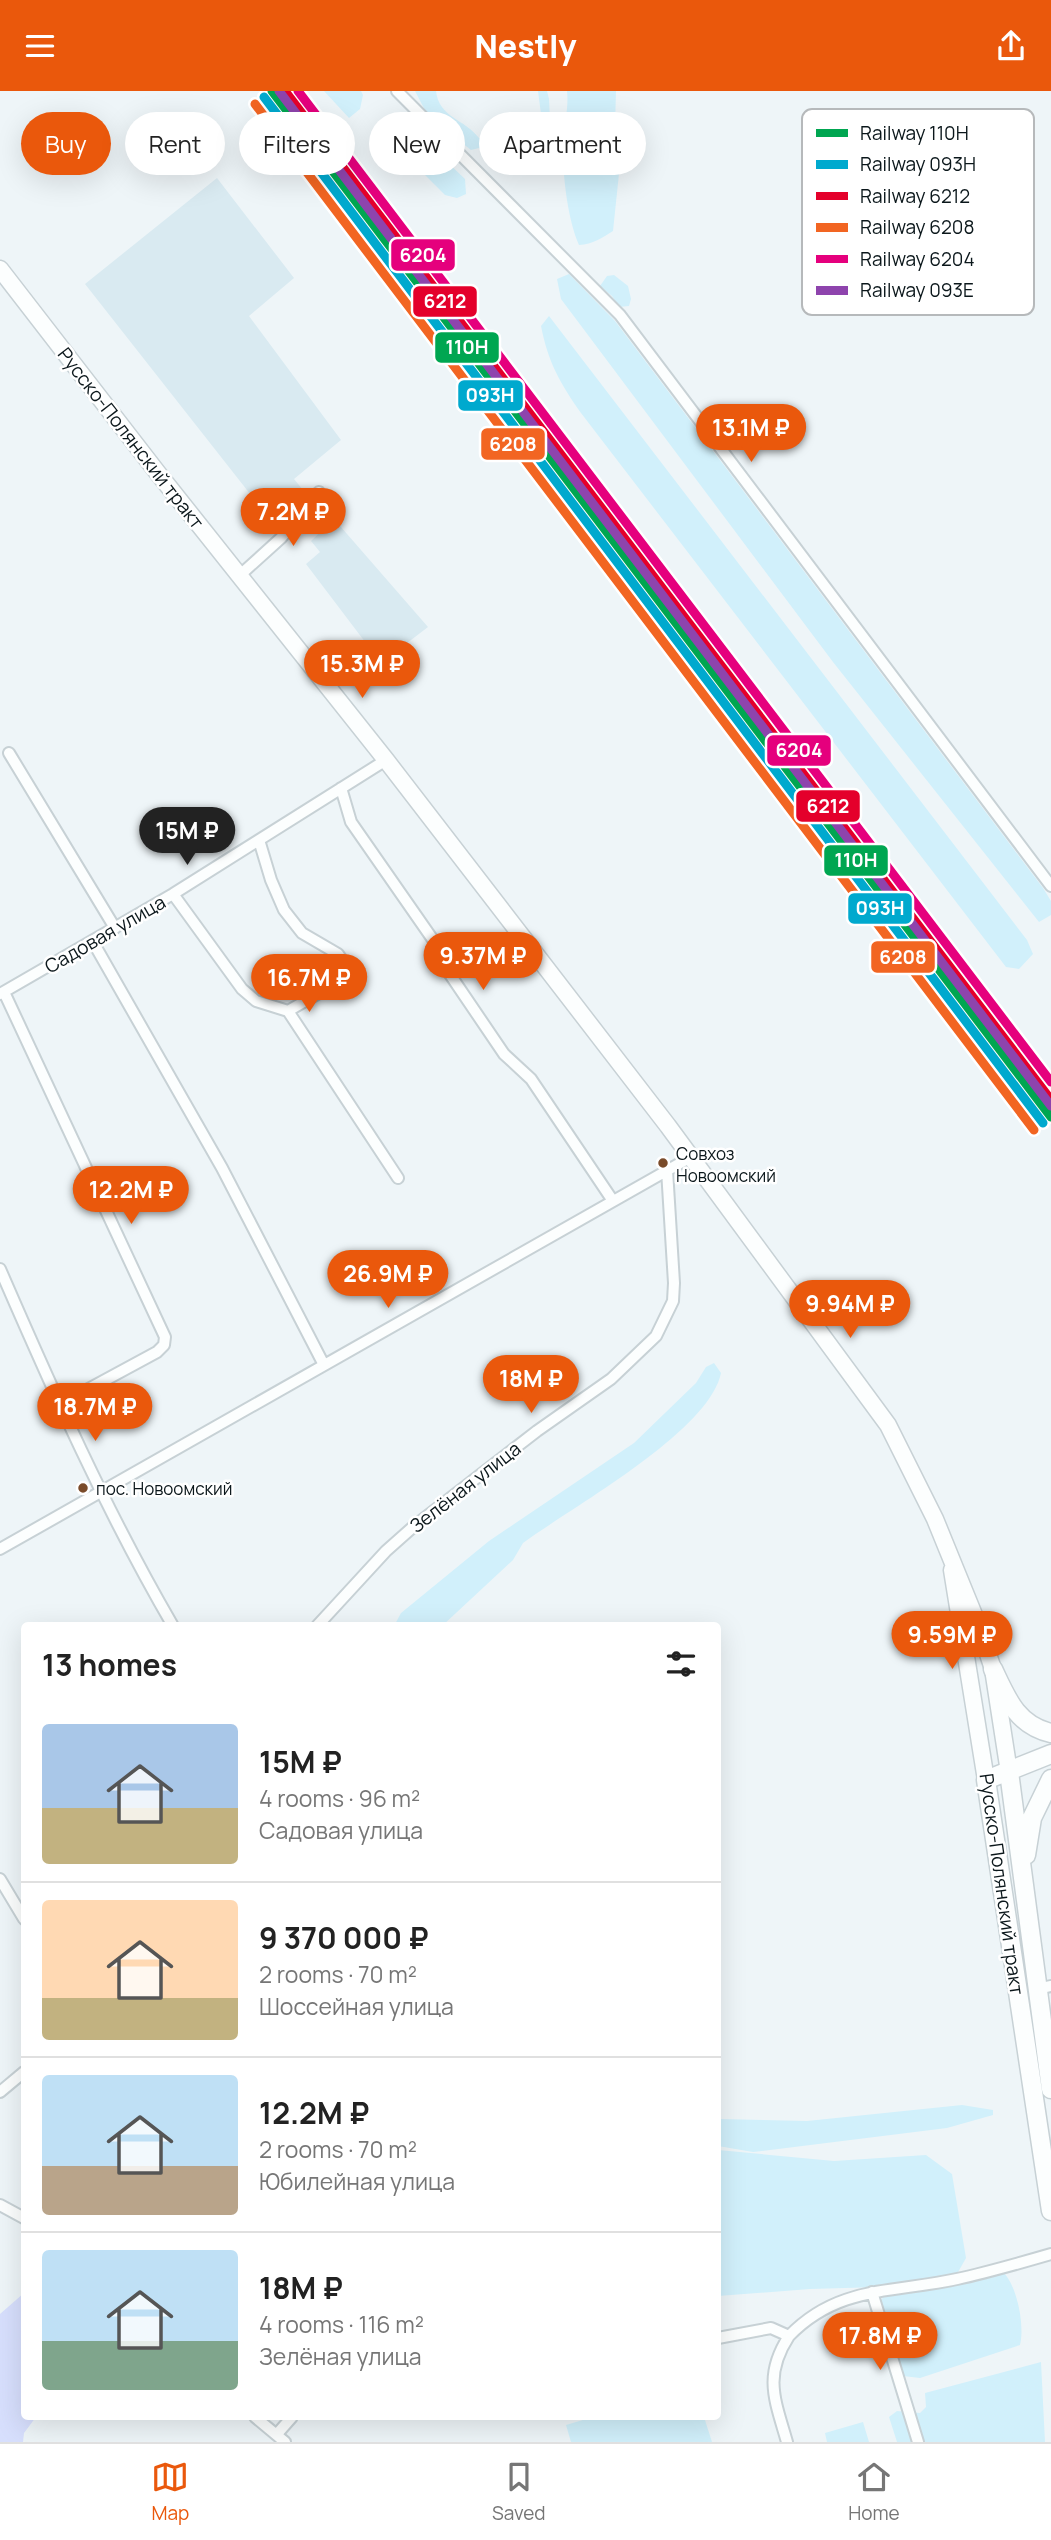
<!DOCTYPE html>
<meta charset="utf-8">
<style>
:root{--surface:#fff;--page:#f2f2f2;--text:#222;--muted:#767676;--line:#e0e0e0;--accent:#ea580c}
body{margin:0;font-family:Manrope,sans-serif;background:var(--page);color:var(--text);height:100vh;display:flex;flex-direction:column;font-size:26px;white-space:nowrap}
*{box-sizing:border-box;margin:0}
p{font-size:23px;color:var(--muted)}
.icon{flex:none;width:38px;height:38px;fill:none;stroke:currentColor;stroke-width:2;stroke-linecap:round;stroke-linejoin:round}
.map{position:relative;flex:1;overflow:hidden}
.panel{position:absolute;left:21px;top:1531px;width:700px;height:798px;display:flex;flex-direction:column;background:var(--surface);border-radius:7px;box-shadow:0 7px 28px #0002}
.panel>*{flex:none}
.hud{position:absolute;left:21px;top:21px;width:700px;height:63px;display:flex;gap:14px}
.price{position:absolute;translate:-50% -60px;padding:0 16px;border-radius:24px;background:var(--accent);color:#fff;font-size:23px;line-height:46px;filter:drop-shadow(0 2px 4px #0008)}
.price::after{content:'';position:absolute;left:50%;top:42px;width:21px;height:16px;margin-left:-10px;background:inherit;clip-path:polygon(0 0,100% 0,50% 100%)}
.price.on{background:#222;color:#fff}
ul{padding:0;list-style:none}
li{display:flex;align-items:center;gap:21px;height:175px;padding:0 21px}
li+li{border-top:2px solid var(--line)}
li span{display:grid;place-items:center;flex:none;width:196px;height:140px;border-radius:7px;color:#555}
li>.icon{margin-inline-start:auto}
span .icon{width:84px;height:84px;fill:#fffc;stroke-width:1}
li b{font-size:30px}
h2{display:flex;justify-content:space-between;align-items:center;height:84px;padding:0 21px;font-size:30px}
.tag{padding:0 24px;border-radius:32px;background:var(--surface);box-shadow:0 7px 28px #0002;font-size:24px;line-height:63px}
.tag.on{background:var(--accent);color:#fff}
header{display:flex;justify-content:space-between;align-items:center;height:91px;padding:0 21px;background:var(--accent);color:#fff;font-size:32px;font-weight:800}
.menu{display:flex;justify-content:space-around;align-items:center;height:98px;border-top:2px solid var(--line);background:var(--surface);font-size:19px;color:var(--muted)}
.menu a{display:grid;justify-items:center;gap:4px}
.menu .on{color:var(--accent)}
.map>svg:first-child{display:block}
.built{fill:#d9eaf1}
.green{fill:#d1f0fb}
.water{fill:#d7dffd}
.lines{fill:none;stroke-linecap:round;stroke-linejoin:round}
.street-casing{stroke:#c7d1d5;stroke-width:14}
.secondary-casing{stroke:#c7d1d5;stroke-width:19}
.primary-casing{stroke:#c7d1d5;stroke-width:21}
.street{stroke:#fcfefe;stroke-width:10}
.secondary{stroke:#fcfefe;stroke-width:16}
.primary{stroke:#fcfefe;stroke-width:18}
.rail-1-casing{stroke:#fff;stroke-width:14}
.rail-2-casing{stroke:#fff;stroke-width:14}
.rail-3-casing{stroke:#fff;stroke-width:14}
.rail-4-casing{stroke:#fff;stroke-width:14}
.rail-5-casing{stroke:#fff;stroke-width:14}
.rail-6-casing{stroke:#fff;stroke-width:14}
.rail-1{stroke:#00a651;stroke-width:9}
.rail-2{stroke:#00a9ce;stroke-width:9}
.rail-3{stroke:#e4002b;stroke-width:9}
.rail-4{stroke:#f26522;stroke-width:9}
.rail-5{stroke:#e5007d;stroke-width:9}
.rail-6{stroke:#8e44ad;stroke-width:9}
.bus-dot{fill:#7a4b2a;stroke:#fff;stroke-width:2.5}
.labels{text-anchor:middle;stroke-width:5;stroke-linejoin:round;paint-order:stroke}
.bus-label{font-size:17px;fill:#0b171b;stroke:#fff;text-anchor:start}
.street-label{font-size:19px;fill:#0b171b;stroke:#fff}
.key{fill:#fff;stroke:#b6b9bb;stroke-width:2}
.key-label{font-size:19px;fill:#0b171b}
.line-badge{stroke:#fff;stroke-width:2.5}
.badge-label{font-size:19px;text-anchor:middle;font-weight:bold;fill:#fff}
</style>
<header><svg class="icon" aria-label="menu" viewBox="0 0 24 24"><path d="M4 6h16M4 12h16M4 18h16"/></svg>Nestly<svg class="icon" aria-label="share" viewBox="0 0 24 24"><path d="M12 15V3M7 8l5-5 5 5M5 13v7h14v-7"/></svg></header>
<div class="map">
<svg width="1051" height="2351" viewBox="0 0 1051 2351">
<rect width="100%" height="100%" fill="#eef5f8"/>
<!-- built -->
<path class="built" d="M217,87L294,187L249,225L341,349L294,388L303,399L269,427L85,193Z
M334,428L428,536L381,572L306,473L320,461L311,450Z"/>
<!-- green -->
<path class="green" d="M324,0H361L363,4L360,18L349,27Z
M415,0H436C439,27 465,28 479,47L495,51L500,60L487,62L479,57L471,59L428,25Z
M538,0H547L549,8L552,69L537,77L533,66L541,23Z
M567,0H616L615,35L620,73L613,140C602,147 593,153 579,154C567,127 562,79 563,50C564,33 569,17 567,0Z
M410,28L418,43L436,53L443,67L465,88L466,103L457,107L445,104L417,76L407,53L404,29Z
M569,183L615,230L1043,797L1051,810V824L1039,831L833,571L561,208L557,188Z
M614,184L628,195L631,208L629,215L619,216L612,205L600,195L607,185Z
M549,225L1027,849L1033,863L1019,878L1006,876L581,322C560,292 548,271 541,235Z
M714,1272L721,1282C709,1341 572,1416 523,1452L513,1469L442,1535H394L401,1522L489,1450L634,1352L696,1292L706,1276Z
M962,2014L993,2019V2024L947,2037L753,2061L718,2055V2028L807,2030Z
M718,2059L834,2070L926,2064L952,2083L966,2167L957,2183L880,2196L810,2198L718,2205Z
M1002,2180C1017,2193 1025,2235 1020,2254L920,2287L903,2285L881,2223V2209L887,2202Z
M1041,2271L1045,2351H897L889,2326L897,2320L920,2322L926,2316L925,2302Z
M593,2326H704L712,2351H571L566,2334Z
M863,2331L869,2351H827L825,2342Z"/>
<!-- water -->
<path class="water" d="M24,2202V2326H36L24,2342L23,2351H0V2223Z"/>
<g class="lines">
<defs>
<path id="street" d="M397,0L620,224L1051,795
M239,485L281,447L319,401
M9,662L115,837
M341,697L351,731L438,856L445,876L504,963L531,988L613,1110
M259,749L271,789L284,819L302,842L338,863L352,883L288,920
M173,803L242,898L256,910L288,920L398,1087
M93,851L222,1077L324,1274
M4,901L165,1246L164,1254L157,1261L59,1314
M0,903L173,803L386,669
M0,1178C53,1300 106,1420 173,1535
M0,1458L691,1066
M317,1535L386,1460L413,1436L537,1340L611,1288L656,1245L673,1210L674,1192L667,1079
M0,1788L24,1828
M1037,1898L1051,1895
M0,2001L24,1981
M0,2114L24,2127
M872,2201L918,2351
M718,2247L771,2237L789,2245C838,2194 894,2202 957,2188C989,2181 1020,2172 1051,2163
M255,2326L285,2351
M277,2343L292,2326
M787,2351C775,2309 763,2285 789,2245"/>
<path id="secondary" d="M0,178L157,381L386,669L668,1035L888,1334L935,1428L979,1536L993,1578L1009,1681
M952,1479L986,1689"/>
<path id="primary" d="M993,1578C1007,1608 1017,1634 1051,1642
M1051,1663L986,1689L1051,2120
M1009,1681L1051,1998
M1026,1764L1032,1727L1051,1688"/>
</defs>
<!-- street casing -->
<use href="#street" class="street-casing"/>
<!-- secondary casing -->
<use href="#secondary" class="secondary-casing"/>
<!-- primary casing -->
<use href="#primary" class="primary-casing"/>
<!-- street -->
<use href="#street" class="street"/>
<!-- secondary -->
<use href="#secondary" class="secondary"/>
<!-- primary -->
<use href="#primary" class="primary"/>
<defs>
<path id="rail-1" d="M272,0L1051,1026"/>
<path id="rail-2" d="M264,6L1043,1032"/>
<path id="rail-3" d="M285,0L1051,1009"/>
<path id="rail-4" d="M255,13L1034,1039"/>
<path id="rail-5" d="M298,0L1051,991"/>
<path id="rail-6" d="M279,0L1051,1015"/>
</defs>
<!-- rail-1 casing -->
<use href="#rail-1" class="rail-1-casing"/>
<!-- rail-2 casing -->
<use href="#rail-2" class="rail-2-casing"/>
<!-- rail-3 casing -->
<use href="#rail-3" class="rail-3-casing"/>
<!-- rail-4 casing -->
<use href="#rail-4" class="rail-4-casing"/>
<!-- rail-5 casing -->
<use href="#rail-5" class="rail-5-casing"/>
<!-- rail-6 casing -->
<use href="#rail-6" class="rail-6-casing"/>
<!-- rail-1 -->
<use href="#rail-1" class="rail-1"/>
<!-- rail-2 -->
<use href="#rail-2" class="rail-2"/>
<!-- rail-3 -->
<use href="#rail-3" class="rail-3"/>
<!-- rail-4 -->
<use href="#rail-4" class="rail-4"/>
<!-- rail-5 -->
<use href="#rail-5" class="rail-5"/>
<!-- rail-6 -->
<use href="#rail-6" class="rail-6"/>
</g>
<!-- markers -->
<g class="bus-dot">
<circle cx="663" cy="1072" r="6"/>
<circle cx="83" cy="1397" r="6"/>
</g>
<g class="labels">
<!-- bus labels -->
<g class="bus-label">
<text x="676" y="1069">Совхоз<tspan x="676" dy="22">Новоомский</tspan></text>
<text x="96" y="1404">пос. Новоомский</text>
</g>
<!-- street labels -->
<g class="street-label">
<text transform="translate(131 347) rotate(52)" y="7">Русско-Полянский тракт</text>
<text transform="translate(105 843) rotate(-30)" y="7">Садовая улица</text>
<text transform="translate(465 1396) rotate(-38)" y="7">Зелёная улица</text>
<text transform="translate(1002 1793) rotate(82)" y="7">Русско-Полянский тракт</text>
</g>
</g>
<!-- legend -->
<rect x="802" y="18" width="232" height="206" rx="10" class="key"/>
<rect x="816" y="38" width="32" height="8" fill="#00a651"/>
<rect x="816" y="69" width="32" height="9" fill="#00a9ce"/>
<rect x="816" y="101" width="32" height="8" fill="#e4002b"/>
<rect x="816" y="132" width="32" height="9" fill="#f26522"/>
<rect x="816" y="164" width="32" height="8" fill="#e5007d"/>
<rect x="816" y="195" width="32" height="9" fill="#8e44ad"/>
<g class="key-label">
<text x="860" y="49">Railway 110Н</text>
<text x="860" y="80">Railway 093Н</text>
<text x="860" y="112">Railway 6212</text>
<text x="860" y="143">Railway 6208</text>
<text x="860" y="175">Railway 6204</text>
<text x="860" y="206">Railway 093Е</text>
</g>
<g class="line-badge">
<rect x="390" y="147" width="66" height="34" rx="7" fill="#e5007d"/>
<rect x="412" y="194" width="66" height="33" rx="7" fill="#e4002b"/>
<rect x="434" y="240" width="66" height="33" rx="7" fill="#00a651"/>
<rect x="457" y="288" width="67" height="33" rx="7" fill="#00a9ce"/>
<rect x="480" y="336" width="66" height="34" rx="7" fill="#f26522"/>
<rect x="766" y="643" width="66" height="33" rx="7" fill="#e5007d"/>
<rect x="795" y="698" width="66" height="34" rx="7" fill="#e4002b"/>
<rect x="823" y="753" width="66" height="33" rx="7" fill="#00a651"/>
<rect x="847" y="801" width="66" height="33" rx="7" fill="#00a9ce"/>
<rect x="870" y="849" width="66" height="34" rx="7" fill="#f26522"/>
</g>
<g class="badge-label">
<text x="423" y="171">6204</text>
<text x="445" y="217">6212</text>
<text x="467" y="263">110Н</text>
<text x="490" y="311">093Н</text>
<text x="513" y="360">6208</text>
<text x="799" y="666">6204</text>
<text x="828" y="722">6212</text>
<text x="856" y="776">110Н</text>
<text x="880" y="824">093Н</text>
<text x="903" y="873">6208</text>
</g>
</svg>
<b class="price" style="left:751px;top:373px">13.1M ₽</b>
<b class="price" style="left:293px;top:457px">7.2M ₽</b>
<b class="price" style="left:362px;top:609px">15.3M ₽</b>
<b class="price on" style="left:187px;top:776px">15M ₽</b>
<b class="price" style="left:483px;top:901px">9.37M ₽</b>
<b class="price" style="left:309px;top:923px">16.7M ₽</b>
<b class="price" style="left:131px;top:1135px">12.2M ₽</b>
<b class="price" style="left:388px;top:1219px">26.9M ₽</b>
<b class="price" style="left:850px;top:1249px">9.94M ₽</b>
<b class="price" style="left:531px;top:1324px">18M ₽</b>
<b class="price" style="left:95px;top:1352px">18.7M ₽</b>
<b class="price" style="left:952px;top:1580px">9.59M ₽</b>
<b class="price" style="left:880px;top:2281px">17.8M ₽</b>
<div class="hud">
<a class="tag on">Buy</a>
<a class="tag">Rent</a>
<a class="tag">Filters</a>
<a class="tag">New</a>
<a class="tag">Apartment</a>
</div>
<section class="panel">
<h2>13 homes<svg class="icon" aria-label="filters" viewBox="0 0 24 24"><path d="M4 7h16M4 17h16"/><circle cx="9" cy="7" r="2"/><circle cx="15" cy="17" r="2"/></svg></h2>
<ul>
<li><span style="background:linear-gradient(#a9c7e8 60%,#c2b280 0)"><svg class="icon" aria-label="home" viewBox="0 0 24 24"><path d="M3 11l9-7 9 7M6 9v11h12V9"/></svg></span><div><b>15M ₽</b><p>4 rooms · 96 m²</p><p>Садовая улица</p></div></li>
<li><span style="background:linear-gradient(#ffd9b3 70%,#c2b280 0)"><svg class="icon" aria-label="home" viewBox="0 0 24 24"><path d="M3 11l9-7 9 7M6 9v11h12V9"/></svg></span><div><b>9 370 000 ₽</b><p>2 rooms · 70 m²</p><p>Шоссейная улица</p></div></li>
<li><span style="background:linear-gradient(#bfe0f5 65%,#b9a48a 0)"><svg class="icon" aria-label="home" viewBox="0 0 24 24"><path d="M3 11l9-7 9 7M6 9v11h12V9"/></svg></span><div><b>12.2M ₽</b><p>2 rooms · 70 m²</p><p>Юбилейная улица</p></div></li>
<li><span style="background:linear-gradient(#bfe0f5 65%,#7fa58c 0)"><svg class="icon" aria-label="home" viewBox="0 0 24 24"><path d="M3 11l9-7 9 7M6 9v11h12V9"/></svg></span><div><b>18M ₽</b><p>4 rooms · 116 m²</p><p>Зелёная улица</p></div></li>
</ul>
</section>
</div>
<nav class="menu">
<a class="on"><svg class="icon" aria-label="map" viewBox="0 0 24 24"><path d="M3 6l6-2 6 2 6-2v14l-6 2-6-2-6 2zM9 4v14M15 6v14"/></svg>Map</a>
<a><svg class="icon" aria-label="saved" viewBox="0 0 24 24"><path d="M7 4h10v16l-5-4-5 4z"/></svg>Saved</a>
<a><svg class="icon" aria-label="home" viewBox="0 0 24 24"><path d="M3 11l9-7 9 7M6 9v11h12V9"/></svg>Home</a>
</nav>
